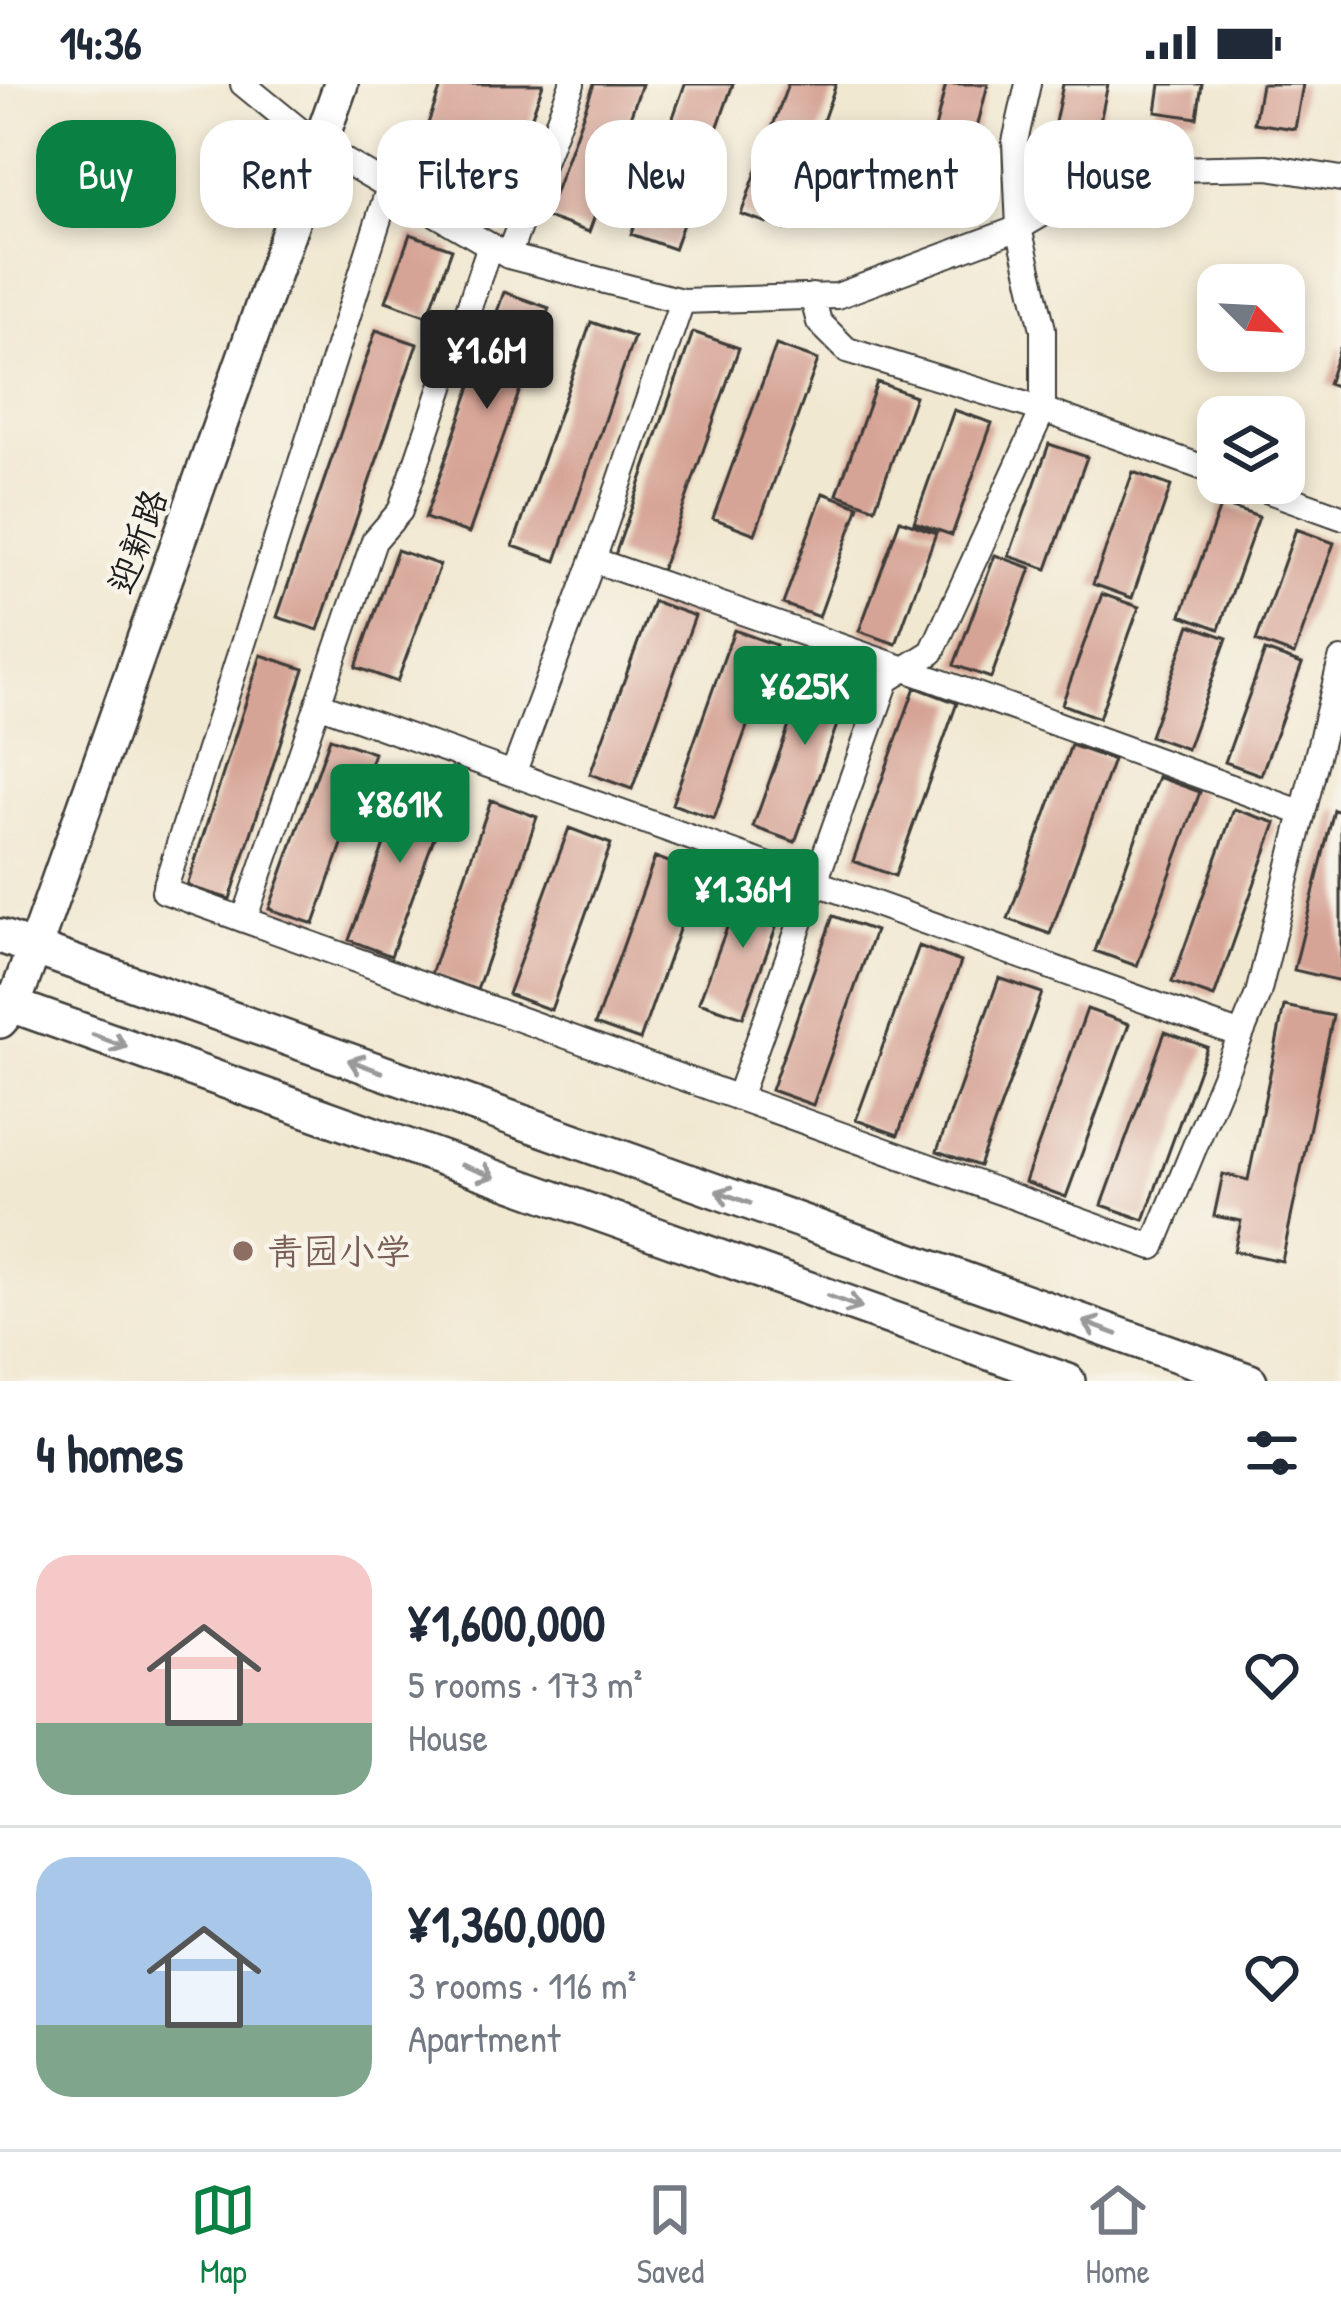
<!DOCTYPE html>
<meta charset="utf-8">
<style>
:root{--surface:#fff;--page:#f2f2f3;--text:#1f2937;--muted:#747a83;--line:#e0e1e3;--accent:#0b8043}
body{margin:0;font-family:"Patrick Hand","LXGW WenKai TC",sans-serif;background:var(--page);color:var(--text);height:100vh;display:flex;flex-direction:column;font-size:45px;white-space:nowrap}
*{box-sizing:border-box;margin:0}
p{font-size:39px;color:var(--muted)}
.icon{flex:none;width:66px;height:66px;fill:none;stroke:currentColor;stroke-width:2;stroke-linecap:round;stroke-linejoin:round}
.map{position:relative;height:1297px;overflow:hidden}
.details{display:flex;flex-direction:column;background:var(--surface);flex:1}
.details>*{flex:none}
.top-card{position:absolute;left:36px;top:36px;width:1269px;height:108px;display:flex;gap:24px}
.needle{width:78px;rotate:114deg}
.controls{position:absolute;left:1197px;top:180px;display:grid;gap:24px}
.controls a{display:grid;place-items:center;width:108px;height:108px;border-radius:24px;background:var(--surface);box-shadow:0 6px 18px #0003;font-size:60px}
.price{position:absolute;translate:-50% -102px;padding:0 27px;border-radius:12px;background:var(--accent);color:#fff;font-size:39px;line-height:78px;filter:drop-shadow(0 3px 6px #0008)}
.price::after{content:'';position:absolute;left:50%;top:72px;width:36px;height:27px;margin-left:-18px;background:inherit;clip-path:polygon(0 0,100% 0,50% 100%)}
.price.on{background:#222;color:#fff}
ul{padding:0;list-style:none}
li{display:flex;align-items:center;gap:36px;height:300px;padding:0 36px}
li+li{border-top:3px solid var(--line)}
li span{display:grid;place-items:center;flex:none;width:336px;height:240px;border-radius:36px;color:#555}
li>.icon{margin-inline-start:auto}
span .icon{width:144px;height:144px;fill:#fffc;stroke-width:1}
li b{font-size:51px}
h2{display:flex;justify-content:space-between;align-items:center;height:144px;padding:0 36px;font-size:51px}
.pill{padding:0 42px;border-radius:36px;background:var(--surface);box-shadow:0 6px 18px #0003;font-size:42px;line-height:108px}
.pill.on{background:var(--accent);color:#fff}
.status{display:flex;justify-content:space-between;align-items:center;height:84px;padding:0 60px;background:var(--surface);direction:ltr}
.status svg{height:33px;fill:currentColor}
.dock{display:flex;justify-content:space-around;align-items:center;height:168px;border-top:3px solid var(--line);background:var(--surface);font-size:33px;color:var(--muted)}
.dock a{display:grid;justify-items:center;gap:6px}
.dock .on{color:var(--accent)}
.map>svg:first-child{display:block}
.building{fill:#d6a496}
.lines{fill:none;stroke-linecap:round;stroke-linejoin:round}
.street-casing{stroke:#3c3b37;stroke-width:28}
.secondary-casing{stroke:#3c3b37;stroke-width:38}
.street{stroke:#fff;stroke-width:24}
.secondary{stroke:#fff;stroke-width:33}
.oneway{stroke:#999}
.education-dot{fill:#8d6e63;stroke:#f7f3e8;stroke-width:4.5}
.labels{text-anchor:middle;stroke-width:9;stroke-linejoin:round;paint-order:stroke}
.street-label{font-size:36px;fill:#1c1c1c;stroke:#f7f3e8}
.education-label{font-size:36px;fill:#785e54;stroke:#f7f3e8;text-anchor:start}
</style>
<div class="status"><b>14:36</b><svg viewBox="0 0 49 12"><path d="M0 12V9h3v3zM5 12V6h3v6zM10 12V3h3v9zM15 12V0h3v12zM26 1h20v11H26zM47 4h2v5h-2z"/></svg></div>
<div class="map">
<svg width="1341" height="1297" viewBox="0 0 1341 1297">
<rect width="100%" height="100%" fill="#f7f3e8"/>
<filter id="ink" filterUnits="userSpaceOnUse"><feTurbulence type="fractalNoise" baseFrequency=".00833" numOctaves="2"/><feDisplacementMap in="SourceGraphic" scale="24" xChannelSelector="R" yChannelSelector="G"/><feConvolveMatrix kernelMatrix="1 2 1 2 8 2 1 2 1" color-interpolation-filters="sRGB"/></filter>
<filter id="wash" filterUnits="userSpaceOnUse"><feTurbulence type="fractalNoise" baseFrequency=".004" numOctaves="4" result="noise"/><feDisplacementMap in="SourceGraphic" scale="48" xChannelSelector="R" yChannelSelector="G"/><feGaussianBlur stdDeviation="2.7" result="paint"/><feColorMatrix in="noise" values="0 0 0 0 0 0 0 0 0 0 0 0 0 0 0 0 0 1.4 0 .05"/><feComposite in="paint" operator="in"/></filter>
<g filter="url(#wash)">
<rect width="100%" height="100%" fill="#f1e8d1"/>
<g id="blocks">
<!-- building -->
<path class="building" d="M442,0H543L508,100L418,68Z
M594,0H642L589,148L546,133Z
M685,0H733L674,165L631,150Z
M788,0H836L785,145L741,130Z
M946,0H988L956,127L917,118Z
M1063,0H1108L1097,52L1054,43Z
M1160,0H1202L1197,34L1156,28Z
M1261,0H1303L1295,45L1254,39Z
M410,150L452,165L428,232L386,217Z
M504,208L549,224L469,449L425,434Z
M591,238L634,253L556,477L513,462Z
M376,246L417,260L318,546L277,533Z
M693,248L739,264L661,487L615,471Z
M776,261L818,276L755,450L713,434Z
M1340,264H1341V305L1328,300Z
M877,298L915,312L875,424L837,410Z
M954,326L992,339L952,451L914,438Z
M1049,360L1087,373L1047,485L1009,472Z
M1133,388L1171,402L1132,514L1093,500Z
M823,409L859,422L819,533L783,520Z
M1221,420L1259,433L1219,545L1181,531Z
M900,436L936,449L896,560L859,547Z
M1296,445L1334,459L1294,571L1256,557Z
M397,466L440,481L397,598L356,583Z
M995,471L1031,484L991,594L954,581Z
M1102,510L1139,523L1099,634L1062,620Z
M653,517L695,532L632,705L590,690Z
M1190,541L1227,554L1187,665L1150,652Z
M734,546L776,561L714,735L672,720Z
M1265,567L1302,580L1261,691L1225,678Z
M815,569L857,585L795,758L753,743Z
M261,571L304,585L230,815L187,802Z
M915,603L957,619L895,792L853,777Z
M330,654L374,669L314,840L269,825Z
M1071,661L1113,676L1050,850L1008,835Z
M409,692L451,707L391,872L349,856Z
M1158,693L1200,708L1137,882L1095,867Z
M491,716L537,733L477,906L431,890Z
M1234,725L1276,739L1214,913L1172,898Z
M1334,726L1341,728V897L1294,886Z
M569,744L611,760L551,926L508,910Z
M655,773L699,789L640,956L595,940Z
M743,801L786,817L743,933L699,918Z
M833,832L875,847L813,1021L771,1006Z
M919,862L961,878L898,1051L856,1036Z
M999,894L1042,909L979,1082L937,1067Z
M1284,922L1333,932L1282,1177L1234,1167L1241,1137L1214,1132L1223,1090L1248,1096Z
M1087,925L1129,940L1066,1113L1025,1098Z
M1165,948L1207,963L1144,1136L1102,1121Z"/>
</g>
</g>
<g filter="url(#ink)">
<use href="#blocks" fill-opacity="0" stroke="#3c3b37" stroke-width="3"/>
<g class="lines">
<defs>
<path id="street" d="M243,0L319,62L508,172L682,217L837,212L1019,144L1118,86L1268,83L1341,95
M389,103L164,807L1153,1163L1258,910L1341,576
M508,172L572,0
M812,212L819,238L847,266L1043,326L1218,389
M1247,399L1341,433
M593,476L905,585L1303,729
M318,620L1241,951
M513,690L593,476L682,217
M244,836L374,457L400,427L490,161
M738,1014L887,596L932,568L1043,326V245L1019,144L1015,58L1028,0"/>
<path id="secondary" d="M0,852L1250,1297
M0,917L1068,1297
M0,937L13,922L34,865L341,0"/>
</defs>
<!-- street casing -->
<use href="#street" class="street-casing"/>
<!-- secondary casing -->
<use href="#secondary" class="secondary-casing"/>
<!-- street -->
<use href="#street" class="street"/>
<!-- secondary -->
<use href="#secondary" class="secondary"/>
</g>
<!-- one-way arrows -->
<defs><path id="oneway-shaft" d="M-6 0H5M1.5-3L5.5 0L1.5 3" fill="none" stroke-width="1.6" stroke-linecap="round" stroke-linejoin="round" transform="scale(3)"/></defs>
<g class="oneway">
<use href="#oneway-shaft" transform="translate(110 957) rotate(20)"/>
<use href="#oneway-shaft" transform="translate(365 982) rotate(-160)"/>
<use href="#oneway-shaft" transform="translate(478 1087) rotate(20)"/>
<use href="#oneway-shaft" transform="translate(733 1113) rotate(-160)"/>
<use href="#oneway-shaft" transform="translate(845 1218) rotate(20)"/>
<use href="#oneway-shaft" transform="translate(1100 1244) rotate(-160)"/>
</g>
</g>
<!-- markers -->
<circle class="education-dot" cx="243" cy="1167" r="12"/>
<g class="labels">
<!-- street labels -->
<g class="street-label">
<text transform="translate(137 457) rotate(-70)" y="13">迎新路</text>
</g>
<!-- education labels -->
<g class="education-label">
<text x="267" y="1180">青园小学</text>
</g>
</g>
</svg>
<div class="controls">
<a><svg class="needle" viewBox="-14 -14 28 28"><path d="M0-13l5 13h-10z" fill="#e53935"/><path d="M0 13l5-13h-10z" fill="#747a83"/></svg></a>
<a><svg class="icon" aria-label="layers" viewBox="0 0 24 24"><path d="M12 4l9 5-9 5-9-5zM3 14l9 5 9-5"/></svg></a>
</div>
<b class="price on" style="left:487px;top:328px">¥1.6M</b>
<b class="price" style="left:805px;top:664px">¥625K</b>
<b class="price" style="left:400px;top:782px">¥861K</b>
<b class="price" style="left:743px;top:867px">¥1.36M</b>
<div class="top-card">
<a class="pill on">Buy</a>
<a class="pill">Rent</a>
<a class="pill">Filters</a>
<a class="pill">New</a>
<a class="pill">Apartment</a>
<a class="pill">House</a>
</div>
</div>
<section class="details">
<h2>4 homes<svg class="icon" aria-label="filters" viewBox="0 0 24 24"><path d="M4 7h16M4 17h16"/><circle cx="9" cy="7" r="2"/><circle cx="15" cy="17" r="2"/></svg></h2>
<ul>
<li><span style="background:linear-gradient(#f6c9c9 70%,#7fa58c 0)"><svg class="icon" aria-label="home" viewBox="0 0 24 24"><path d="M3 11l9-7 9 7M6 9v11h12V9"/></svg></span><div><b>¥1,600,000</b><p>5 rooms · 173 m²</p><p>House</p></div><svg class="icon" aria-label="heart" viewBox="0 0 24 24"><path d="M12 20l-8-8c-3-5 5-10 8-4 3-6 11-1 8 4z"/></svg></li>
<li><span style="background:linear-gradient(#a9c7e8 70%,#7fa58c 0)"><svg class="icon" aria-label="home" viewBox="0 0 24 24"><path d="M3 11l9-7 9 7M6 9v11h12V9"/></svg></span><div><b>¥1,360,000</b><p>3 rooms · 116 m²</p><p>Apartment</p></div><svg class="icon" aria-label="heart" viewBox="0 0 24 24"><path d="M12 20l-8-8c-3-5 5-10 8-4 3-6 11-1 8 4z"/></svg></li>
</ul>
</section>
<nav class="dock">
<a class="on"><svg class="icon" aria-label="map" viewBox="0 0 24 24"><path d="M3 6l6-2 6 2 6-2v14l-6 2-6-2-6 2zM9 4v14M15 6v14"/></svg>Map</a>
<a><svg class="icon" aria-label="saved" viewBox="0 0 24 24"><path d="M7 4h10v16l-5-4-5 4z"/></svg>Saved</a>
<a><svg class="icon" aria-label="home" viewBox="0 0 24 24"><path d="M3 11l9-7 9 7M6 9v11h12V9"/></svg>Home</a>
</nav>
